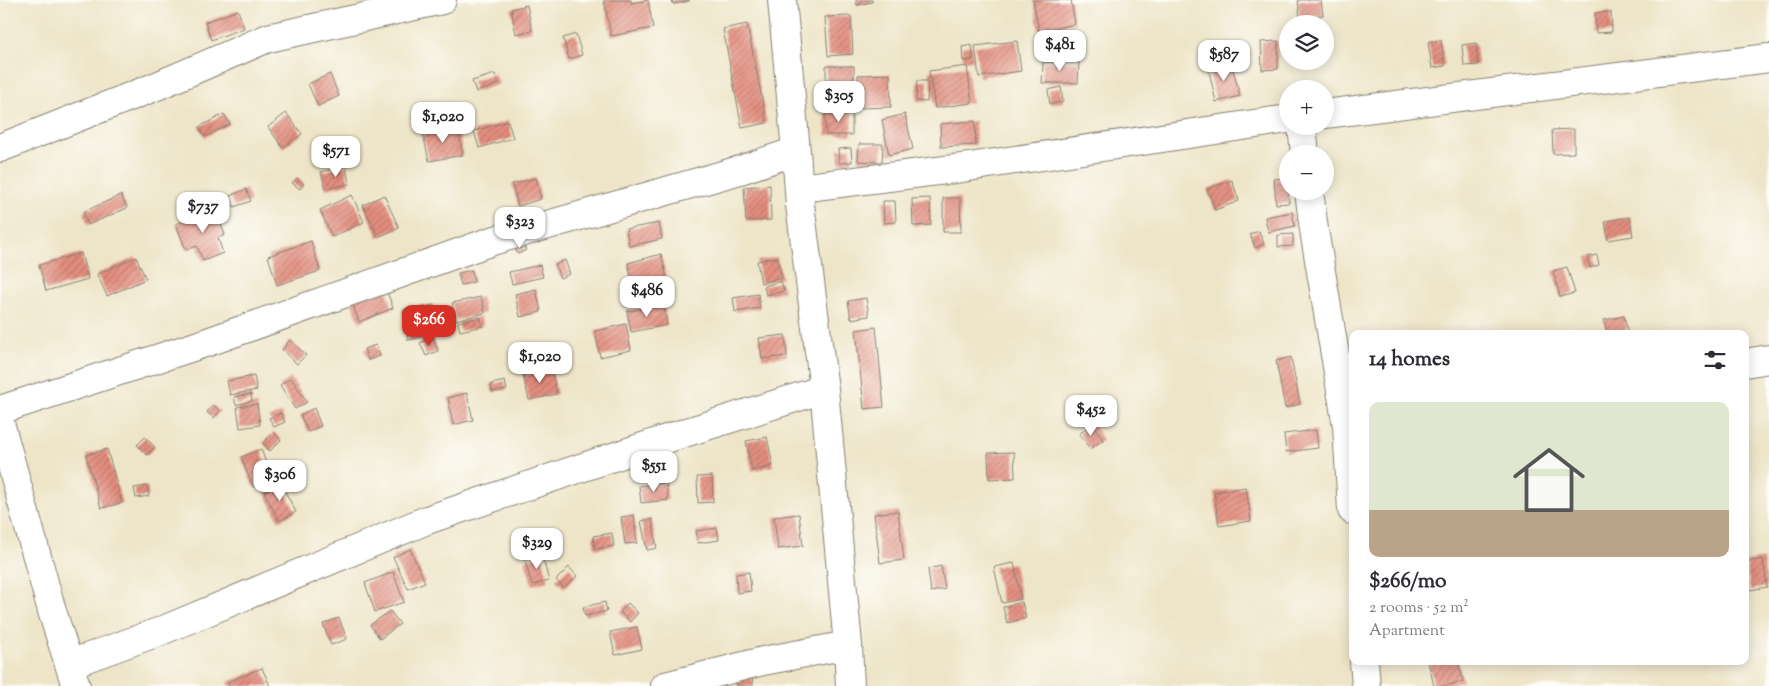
<!DOCTYPE html>
<meta charset="utf-8">
<style>
:root{--surface:#fff;--page:#f7f7f7;--text:#2b2b33;--muted:#7c7c81;--line:#e1e1e2;--accent:#d93025}
body{margin:0;font-family:"Sorts Mill Goudy",serif;background:var(--page);color:var(--text);height:100vh;display:flex;flex-direction:column;font-size:19px;white-space:nowrap}
*{box-sizing:border-box;margin:0}
p{font-size:16px;color:var(--muted)}
.icon{flex:none;width:28px;height:28px;fill:none;stroke:currentColor;stroke-width:2;stroke-linecap:round;stroke-linejoin:round}
.map{position:relative;flex:1;overflow:hidden}
.details{position:absolute;left:1349px;top:330px;width:400px;height:335px;display:flex;flex-direction:column;background:var(--surface);border-radius:10px;box-shadow:0 2px 12px #0003}
.details>*{flex:none}
.tools{position:absolute;left:1279px;top:15px;display:grid;gap:10px}
.tools a{display:grid;place-items:center;width:55px;height:55px;border-radius:50%;background:var(--surface);box-shadow:0 2px 12px #0003;font-size:25px}
.price{position:absolute;translate:-50% -42px;padding:0 11px;border-radius:10px;background:#fff;color:#222;font-size:16px;line-height:32px;filter:drop-shadow(0 1px 2px #0008)}
.price::after{content:'';position:absolute;left:50%;top:30px;width:15px;height:11px;margin-left:-8px;background:inherit;clip-path:polygon(0 0,100% 0,50% 100%)}
.price.current{background:var(--accent);color:#fff}
ul{padding:0;list-style:none}
li{display:grid;align-content:center;gap:10px;height:265px;padding:0 20px}
li+li{border-top:1px solid var(--line)}
li span{display:grid;place-items:center;height:155px;border-radius:10px;color:#555}
li>.icon{margin-inline-start:auto}
span .icon{width:90px;height:90px;fill:#fffc;stroke-width:1}
li b{font-size:21px}
h2{display:flex;justify-content:space-between;align-items:center;height:60px;padding:0 20px;font-size:21px}
.map>svg:first-child{display:block}
.building{fill:url(#building-hatch)}
.lines{fill:none;stroke-linecap:round;stroke-linejoin:round}
.minor-casing{stroke:#858072;stroke-width:30}
.minor{stroke:#fff;stroke-width:28}
</style>
<div class="map">
<svg width="1769" height="686" viewBox="0 0 1769 686">
<defs>
<pattern id="building-hatch" width="6" height="6" patternUnits="userSpaceOnUse" patternTransform="scale(1.25)"><rect width="6" height="6" fill="#e48e7f"/><path d="M-1 1l2-2M0 6l6-6M5 7l2-2" fill="none" stroke="#b87367"/></pattern>
</defs>
<rect width="100%" height="100%" fill="#fdfcf7"/>
<filter id="ink" filterUnits="userSpaceOnUse"><feTurbulence type="fractalNoise" baseFrequency=".02" numOctaves="2"/><feDisplacementMap in="SourceGraphic" scale="10" xChannelSelector="R" yChannelSelector="G"/><feConvolveMatrix kernelMatrix="1 2 1 2 8 2 1 2 1" color-interpolation-filters="sRGB"/></filter>
<filter id="wash" filterUnits="userSpaceOnUse"><feTurbulence type="fractalNoise" baseFrequency=".0096" numOctaves="4" result="noise"/><feDisplacementMap in="SourceGraphic" scale="20" xChannelSelector="R" yChannelSelector="G"/><feGaussianBlur stdDeviation="1.12" result="paint"/><feColorMatrix in="noise" values="0 0 0 0 0 0 0 0 0 0 0 0 0 0 0 0 0 1.4 0 .05"/><feComposite in="paint" operator="in"/></filter>
<g filter="url(#wash)">
<rect width="100%" height="100%" fill="#eee5c8"/>
<g id="blocks">
<!-- building -->
<path class="building" d="M604,0H631V3L648,0L653,28L611,36Z
M672,0H689V1L673,4Z
M856,0H872V2L857,5Z
M1033,0H1071L1075,24L1039,31Z
M1298,0H1321L1323,15L1300,18Z
M527,5L532,31L516,34L511,9Z
M238,10L244,28L211,40L205,22Z
M1611,12L1612,32L1596,33L1595,13Z
M851,16L853,54L828,56L825,17Z
M747,24L767,123L742,128L723,29Z
M576,34L582,55L569,59L563,38Z
M1441,40L1445,66L1432,68L1428,42Z
M1017,41L1021,71L979,77L975,46Z
M1278,41V69L1262,70L1261,42Z
M1476,43L1478,65L1464,66L1462,45Z
M972,45L973,60L963,61L962,47Z
M1043,62H1079L1078,83H1042Z
M1231,62L1240,96L1216,102L1208,67Z
M826,66H854V107H826Z
M967,66L972,103L935,108L929,71Z
M330,74L339,96L318,106L308,84Z
M495,74L499,84L476,92L472,81Z
M890,74L891,107L859,108L858,75Z
M917,81H928L927,102L916,101Z
M1061,87L1063,102L1050,104L1048,90Z
M825,111H852V135H826Z
M286,113L302,134L283,148L268,127Z
M224,114L230,124L205,137L199,127Z
M905,114L913,149L889,155L882,120Z
M508,121L513,138L479,148L474,131Z
M975,121L976,145L941,147L940,124Z
M458,127L463,155L429,161L423,134Z
M1574,129V153L1553,154L1552,130Z
M859,144H883L882,162L858,161Z
M851,148L852,162L839,163L838,149Z
M346,166L349,184L326,189L321,172Z
M297,178L304,184L300,189L292,183Z
M536,178L541,199L518,206L512,184Z
M1287,178L1289,203L1276,204L1274,179Z
M1232,180L1239,201L1215,210L1207,189Z
M770,185L771,220L746,221L744,187Z
M246,189L251,201L234,207L230,196Z
M121,195L127,208L88,225L83,212Z
M352,195L364,222L332,237L320,210Z
M384,195L399,228L378,237L363,205Z
M930,198L931,225L913,226L912,199Z
M943,198H960L961,232H943Z
M883,201H895L896,222L884,223Z
M215,208L225,235L218,238L223,253L203,261L197,246L186,250L176,224Z
M1292,212L1295,226L1268,232L1265,217Z
M1630,217L1633,236L1608,240L1605,221Z
M659,223L662,239L629,246L626,229Z
M1259,231L1264,244L1255,248L1250,234Z
M1293,234V246L1278,247V235Z
M311,241L320,271L277,285L268,256Z
M522,243L526,250L518,254L514,247Z
M81,253L88,279L46,291L39,265Z
M661,254L667,278L633,286L628,263Z
M1597,255L1599,265L1590,268L1587,257Z
M136,257L146,279L107,296L97,274Z
M777,257L782,278L761,283L757,261Z
M565,260L570,274L560,278L555,265Z
M540,265L543,277L512,284L509,272Z
M1567,267L1575,293L1560,297L1553,271Z
M472,270L474,282L461,285L458,273Z
M781,281L784,291L766,295L764,286Z
M385,286L393,308L359,322L351,300Z
M536,289L541,312L520,317L515,294Z
M758,294L760,308L735,312L733,298Z
M481,297L485,313L456,320L452,303Z
M866,298L869,316L851,319L848,301Z
M434,305L439,334L408,340L403,310Z
M664,305L667,325L631,332L627,311Z
M1624,316L1628,334H1607L1604,320Z
M480,317L483,326L460,331L458,322Z
M626,324L631,350L600,357L595,331Z
M876,327L884,407L864,409L856,330Z
M785,335L787,356L762,359L759,338Z
M433,337L438,351L426,356L420,343Z
M290,340L306,355L297,364L282,350Z
M376,345L380,356L368,360L364,349Z
M1291,357L1300,404L1285,408L1276,361Z
M551,368L557,394L529,400L523,375Z
M254,376L257,390L230,395L227,381Z
M291,378L307,402L295,409L280,385Z
M505,381L507,390L492,392L491,384Z
M467,393L473,420L453,425L448,398Z
M251,394L252,401L236,405L234,397Z
M257,404L260,425L240,428L237,407Z
M213,405L220,411L214,418L207,412Z
M314,408L321,426L308,432L300,415Z
M281,413L285,422L274,427L269,418Z
M1093,424L1103,440L1090,449L1079,434Z
M1316,430L1318,448L1286,452L1284,434Z
M274,432L281,440L270,451L263,443Z
M145,437L155,447L147,455L137,445Z
M767,437L773,466L752,471L746,441Z
M107,449L122,503L101,508L86,455Z
M261,449L272,480L253,487L241,457Z
M1014,452L1015,478L989,479L988,453Z
M712,476L713,502L698,503L697,477Z
M666,483L668,500L641,503L639,486Z
M281,484L296,512L279,521L264,492Z
M147,486L149,496L136,498L134,488Z
M1246,487L1251,521L1219,526L1214,492Z
M898,511L904,560L880,563L874,514Z
M799,514L803,546L778,549L774,517Z
M634,515L637,543L625,544L621,517Z
M652,519L657,548L647,550L641,521Z
M717,528L719,540L698,543L696,531Z
M612,533L614,546L595,549L593,536Z
M410,549L425,582L408,589L393,557Z
M542,555L549,581L532,585L525,560Z
M1763,559L1767,587L1750,590L1746,562Z
M1014,563L1021,599L1002,603L994,567Z
M941,566L945,589L931,592L928,569Z
M569,567L577,576L564,588L556,580Z
M393,572L404,602L375,612L365,583Z
M749,572L751,591L737,593L736,574Z
M605,602L607,611L585,616L583,607Z
M1022,602L1026,618L1007,623L1003,607Z
M628,603L638,613L630,622L620,612Z
M390,611L400,624L380,639L370,625Z
M339,618L347,639L331,645L323,624Z
M637,627L642,649L615,655L610,632Z
M1428,661H1458L1463,681L1445,686H1434Z
M262,668L270,686H229L228,682Z
M752,675L753,686H737L736,677Z"/>
</g>
</g>
<g filter="url(#ink)">
<use href="#blocks" fill-opacity="0" stroke="#858072" stroke-width="1"/>
<g class="lines">
<defs>
<path id="minor" d="M782,0L796,151L800,205L824,389L848,645L850,686
M1325,114L1769,58
M1302,126L1305,154
M0,148L152,88L268,38L442,0
M799,188L962,168L1288,119
M1309,191L1314,230L1347,426L1352,510
M1745,363L1769,359
M0,410L205,343L492,241L740,170L796,151
M0,423L52,611L76,686
M1364,661L1366,686
M70,664L161,631L427,520L681,434L824,389
M665,686L763,661L848,645"/>
</defs>
<!-- minor casing -->
<use href="#minor" class="minor-casing"/>
<!-- minor -->
<use href="#minor" class="minor"/>
</g>
</g>
</svg>
<div class="tools">
<a><svg class="icon" aria-label="layers" viewBox="0 0 24 24"><path d="M12 4l9 5-9 5-9-5zM3 14l9 5 9-5"/></svg></a>
<a>+</a>
<a>−</a>
</div>
<b class="price" style="left:1060px;top:72px">$481</b>
<b class="price" style="left:1224px;top:82px">$587</b>
<b class="price" style="left:839px;top:123px">$305</b>
<b class="price" style="left:443px;top:144px">$1,020</b>
<b class="price" style="left:336px;top:178px">$571</b>
<b class="price" style="left:203px;top:234px">$737</b>
<b class="price" style="left:520px;top:249px">$323</b>
<b class="price" style="left:647px;top:318px">$486</b>
<b class="price current" style="left:429px;top:347px">$266</b>
<b class="price" style="left:540px;top:384px">$1,020</b>
<b class="price" style="left:1091px;top:437px">$452</b>
<b class="price" style="left:654px;top:493px">$551</b>
<b class="price" style="left:280px;top:502px">$306</b>
<b class="price" style="left:537px;top:570px">$329</b>
<section class="details">
<h2>14 homes<svg class="icon" aria-label="filters" viewBox="0 0 24 24"><path d="M4 7h16M4 17h16"/><circle cx="9" cy="7" r="2"/><circle cx="15" cy="17" r="2"/></svg></h2>
<ul>
<li><span style="background:linear-gradient(#dfe7d0 70%,#b9a48a 0)"><svg class="icon" aria-label="home" viewBox="0 0 24 24"><path d="M3 11l9-7 9 7M6 9v11h12V9"/></svg></span><div><b>$266/mo</b><p>2 rooms · 52 m²</p><p>Apartment</p></div></li>
</ul>
</section>
</div>
